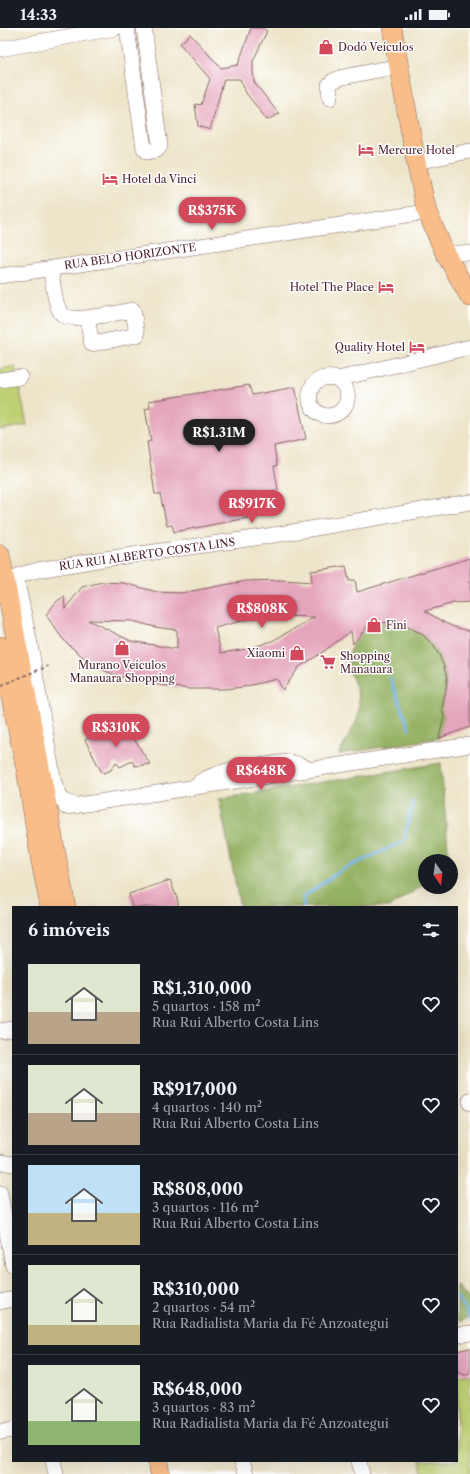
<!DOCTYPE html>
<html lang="pt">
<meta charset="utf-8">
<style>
:root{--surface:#171b24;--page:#20242c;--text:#f1f3f6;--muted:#9ea1a6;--line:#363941;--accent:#d1495b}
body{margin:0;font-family:"Libre Caslon Text",serif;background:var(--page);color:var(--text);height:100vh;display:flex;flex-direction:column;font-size:15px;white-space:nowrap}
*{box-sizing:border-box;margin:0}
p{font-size:13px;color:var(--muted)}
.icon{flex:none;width:22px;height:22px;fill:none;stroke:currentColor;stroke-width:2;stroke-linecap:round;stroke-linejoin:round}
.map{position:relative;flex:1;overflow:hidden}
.details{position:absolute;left:12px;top:878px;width:446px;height:556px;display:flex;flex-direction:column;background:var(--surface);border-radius:0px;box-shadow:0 4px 16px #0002}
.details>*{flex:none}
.needle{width:26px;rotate:166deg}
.tools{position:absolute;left:418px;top:826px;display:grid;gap:8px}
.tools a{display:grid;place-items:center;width:40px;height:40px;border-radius:50%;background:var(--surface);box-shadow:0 4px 16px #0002;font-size:20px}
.price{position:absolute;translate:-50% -34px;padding:0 9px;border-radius:14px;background:var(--accent);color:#fff;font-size:13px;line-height:26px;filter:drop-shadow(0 1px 2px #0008)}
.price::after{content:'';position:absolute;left:50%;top:24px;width:12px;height:9px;margin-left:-6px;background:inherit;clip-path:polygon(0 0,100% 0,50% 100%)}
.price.on{background:#222;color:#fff}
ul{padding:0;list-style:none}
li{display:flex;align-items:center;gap:12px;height:100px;padding:0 16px}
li+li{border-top:1px solid var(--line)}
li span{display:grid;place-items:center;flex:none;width:112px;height:80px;border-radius:0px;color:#555}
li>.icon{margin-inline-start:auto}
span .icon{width:48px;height:48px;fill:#fffc;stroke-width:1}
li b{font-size:17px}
h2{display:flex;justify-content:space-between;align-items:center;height:48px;padding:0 16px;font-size:17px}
.status{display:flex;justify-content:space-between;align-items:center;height:28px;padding:0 20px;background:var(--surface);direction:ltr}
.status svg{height:11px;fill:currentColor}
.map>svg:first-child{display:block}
.green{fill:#bed073;stroke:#84784f}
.forest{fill:#96b265;stroke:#706848}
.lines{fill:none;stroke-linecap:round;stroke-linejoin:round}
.stream{stroke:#73b0e5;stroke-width:3}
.building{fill:#e5a6bd;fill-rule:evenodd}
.minor-casing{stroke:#836462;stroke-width:16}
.major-casing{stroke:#836462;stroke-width:20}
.minor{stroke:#fff;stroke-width:15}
.major{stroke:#f8bd89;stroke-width:19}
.path-bridge{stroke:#836462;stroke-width:2;stroke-dasharray:3 3;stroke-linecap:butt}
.labels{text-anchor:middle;stroke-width:3;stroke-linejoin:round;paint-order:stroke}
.poi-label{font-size:11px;fill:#4a1f2b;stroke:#fff;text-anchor:start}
.street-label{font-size:11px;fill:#4a1f2b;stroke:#fff}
</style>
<div class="status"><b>14:33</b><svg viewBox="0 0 49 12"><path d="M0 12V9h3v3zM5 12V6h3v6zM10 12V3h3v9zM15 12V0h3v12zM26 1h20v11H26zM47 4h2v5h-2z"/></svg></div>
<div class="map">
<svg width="470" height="1446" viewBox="0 0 470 1446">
<rect width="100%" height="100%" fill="#fff"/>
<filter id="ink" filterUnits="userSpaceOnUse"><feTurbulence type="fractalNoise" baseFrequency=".025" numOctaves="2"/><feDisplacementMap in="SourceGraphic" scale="8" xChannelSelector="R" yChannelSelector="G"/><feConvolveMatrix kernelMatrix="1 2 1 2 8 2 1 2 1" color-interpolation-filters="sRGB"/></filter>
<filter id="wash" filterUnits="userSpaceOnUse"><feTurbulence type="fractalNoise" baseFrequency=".012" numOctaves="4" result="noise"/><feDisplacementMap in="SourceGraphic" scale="16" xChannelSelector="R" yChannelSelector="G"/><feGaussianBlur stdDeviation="0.9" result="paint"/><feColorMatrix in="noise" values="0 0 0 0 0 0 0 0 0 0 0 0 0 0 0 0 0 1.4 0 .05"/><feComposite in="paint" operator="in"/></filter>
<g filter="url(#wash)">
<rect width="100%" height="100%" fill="#ede5c9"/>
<!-- green -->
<path class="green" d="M15,338L27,397L0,402V341Z
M470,1347V1446H422L420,1433H457V1348Z"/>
<!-- forest -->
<path class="forest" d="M379,594C413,594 442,614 446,649C448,658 444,665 443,674C442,679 444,684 444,689C444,696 441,703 439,710L339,726L357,692C359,684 360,675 358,667C354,648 342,640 352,618C356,610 364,603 369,596Z
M441,735L449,833H425V856L390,879H240L219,771Z
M457,1257L470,1272V1288L460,1294L457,1291Z"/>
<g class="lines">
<!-- stream -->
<path class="stream" d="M390,650L409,700
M304,879L303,869L342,842L404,813L413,774
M457,1269L467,1284L470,1293"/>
</g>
<g id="blocks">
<!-- building -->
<path class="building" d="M251,0H263L267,3L253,33V45L254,54L279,86L267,92L246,65L240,51H224L210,102L198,98L195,76L201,77L210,51L180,16L190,6L221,40L238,37Z
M249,357L252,367L295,359L306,411L274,418L277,438H274L278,462L270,463L274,485L174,504L172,497L167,498L160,466H155L147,414L151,413L145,381L150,380L149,373Z
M470,530V574L454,575L425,583L445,595L454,599L470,603V699L439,710L444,688L442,681L443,674L446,663L447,650L444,639L439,627L433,617L421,605L405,598L388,594L369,596L353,616L351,603L320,626L299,639L283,662L277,651L243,659L226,661H189L139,654L115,647L103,642L92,636L71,619L62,610L46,587L56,574L64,568L65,581L82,559L102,554L124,555L157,564L181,565L246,553L283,552L312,554L311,543L346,538L349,553L355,552L357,564ZM281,588L315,589L272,613L247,621L221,625L215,600L253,590ZM88,592L133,593L155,599L177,602V621L131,613Z
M122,692L150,736L135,738L132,733L120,739L116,734L111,742L104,745L101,743L85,712Z
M170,852L178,873V879H132L129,866Z
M470,1320V1345L465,1347L457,1344V1323Z"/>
</g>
</g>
<g filter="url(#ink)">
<use href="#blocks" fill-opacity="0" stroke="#836462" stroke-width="1"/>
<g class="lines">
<defs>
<path id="minor" d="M127,0L144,120L148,124L157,122L160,118L144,0
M0,21L115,0
M330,70L329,57L333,53L343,49L399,38
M416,134L470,123
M445,225H470
M51,240C52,251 55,279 62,286C71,296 119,284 133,282L137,307L92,316L87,290
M0,248L427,184
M338,351C364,373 330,402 313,380C310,376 309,371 310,365C312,351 326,347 338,351L470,319
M0,352L20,349
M200,754C220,742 243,739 266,737C273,736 281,734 288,734C295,735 300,737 306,740
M76,778L62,772L54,755L30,616L17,554V550L20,547L38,542L97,532L262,509L470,474
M66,779L470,717
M0,1003L13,1001
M470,1073V1075
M0,1134L13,1136
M0,1165L13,1238
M0,1274L13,1271
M457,1307L470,1305
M0,1404L13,1402
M53,1433L56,1446
M242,1433L246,1446
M359,1433L362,1446"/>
<path id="major" d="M392,0L416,134L427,184L445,225L470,269
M0,526L66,879
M0,618L26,741L40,829L50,879
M158,1433L160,1446"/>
</defs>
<!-- minor casing -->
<use href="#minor" class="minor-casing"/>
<!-- major casing -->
<use href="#major" class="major-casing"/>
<!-- minor -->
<use href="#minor" class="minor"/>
<!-- major -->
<use href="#major" class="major"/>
<!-- path-bridge -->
<path class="path-bridge" d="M2,657L48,638"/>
</g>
</g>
<!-- icons -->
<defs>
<symbol id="shop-bare" viewBox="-9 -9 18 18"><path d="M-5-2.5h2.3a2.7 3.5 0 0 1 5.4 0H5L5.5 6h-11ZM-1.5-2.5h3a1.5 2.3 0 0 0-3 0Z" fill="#d1495b" stroke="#fff" stroke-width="2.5" paint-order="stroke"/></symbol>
<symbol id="hotel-bare" viewBox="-9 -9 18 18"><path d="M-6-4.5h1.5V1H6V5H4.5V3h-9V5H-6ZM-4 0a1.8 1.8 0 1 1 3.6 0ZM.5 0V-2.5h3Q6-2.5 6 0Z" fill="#d1495b" stroke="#fff" stroke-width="2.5" paint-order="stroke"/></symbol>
<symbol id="supermarket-bare" viewBox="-9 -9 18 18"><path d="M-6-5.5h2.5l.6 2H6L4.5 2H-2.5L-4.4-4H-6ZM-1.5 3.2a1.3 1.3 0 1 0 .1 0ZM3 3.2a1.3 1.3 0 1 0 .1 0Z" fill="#d1495b" stroke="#fff" stroke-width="2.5" paint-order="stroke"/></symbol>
</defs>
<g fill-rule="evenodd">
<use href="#shop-bare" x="315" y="8" width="22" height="22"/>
<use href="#hotel-bare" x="355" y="111" width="22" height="22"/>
<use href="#hotel-bare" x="99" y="140" width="22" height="22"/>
<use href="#hotel-bare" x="375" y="248" width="22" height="22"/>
<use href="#hotel-bare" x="406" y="308" width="22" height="22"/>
<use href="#shop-bare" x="363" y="586" width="22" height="22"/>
<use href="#shop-bare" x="111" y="609" width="22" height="22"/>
<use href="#shop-bare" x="286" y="614" width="22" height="22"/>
<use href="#supermarket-bare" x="317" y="623" width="22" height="22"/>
</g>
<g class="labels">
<!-- poi labels -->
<g class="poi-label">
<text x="338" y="23">Dodó Veículos</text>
<text x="378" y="126">Mercure Hotel</text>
<text x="122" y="155">Hotel da Vinci</text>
<text x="374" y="263" text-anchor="end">Hotel The Place</text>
<text x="405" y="323" text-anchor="end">Quality Hotel</text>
<text x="386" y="601">Fini</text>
<text x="285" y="629" text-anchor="end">Xiaomi</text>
<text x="340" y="632">Shopping<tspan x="340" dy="13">Manauara</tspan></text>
<text x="122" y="641" text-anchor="middle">Murano Veículos<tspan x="122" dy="13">Manauara Shopping</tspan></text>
</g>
<!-- street labels -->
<g class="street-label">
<text transform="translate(130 228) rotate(-8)" y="4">RUA BELO HORIZONTE</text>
<text transform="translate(147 526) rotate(-8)" y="4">RUA RUI ALBERTO COSTA LINS</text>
</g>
</g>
</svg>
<div class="tools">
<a><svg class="needle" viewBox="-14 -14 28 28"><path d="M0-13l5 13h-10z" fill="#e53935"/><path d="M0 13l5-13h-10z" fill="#9ea1a6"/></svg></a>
</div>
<b class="price" style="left:212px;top:203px">R$375K</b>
<b class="price on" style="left:219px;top:425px">R$1.31M</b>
<b class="price" style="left:252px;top:496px">R$917K</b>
<b class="price" style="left:262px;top:601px">R$808K</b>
<b class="price" style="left:116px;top:720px">R$310K</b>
<b class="price" style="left:261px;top:763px">R$648K</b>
<section class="details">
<h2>6 imóveis<svg class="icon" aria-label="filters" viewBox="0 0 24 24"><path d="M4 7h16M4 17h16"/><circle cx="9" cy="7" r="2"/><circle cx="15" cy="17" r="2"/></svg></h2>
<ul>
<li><span style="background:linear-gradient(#dfe7d0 60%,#b9a48a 0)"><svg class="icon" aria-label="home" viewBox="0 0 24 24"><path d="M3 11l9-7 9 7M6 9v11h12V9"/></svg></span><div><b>R$1,310,000</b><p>5 quartos · 158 m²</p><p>Rua Rui Alberto Costa Lins</p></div><svg class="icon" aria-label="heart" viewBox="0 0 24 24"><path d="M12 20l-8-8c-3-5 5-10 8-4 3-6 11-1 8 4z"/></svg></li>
<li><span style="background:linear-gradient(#dfe7d0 60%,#b9a48a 0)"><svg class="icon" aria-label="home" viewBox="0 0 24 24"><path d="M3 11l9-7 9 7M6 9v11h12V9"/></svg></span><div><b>R$917,000</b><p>4 quartos · 140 m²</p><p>Rua Rui Alberto Costa Lins</p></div><svg class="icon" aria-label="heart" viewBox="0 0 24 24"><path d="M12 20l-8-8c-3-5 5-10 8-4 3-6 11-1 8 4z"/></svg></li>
<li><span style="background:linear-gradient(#bfe0f5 60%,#c2b280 0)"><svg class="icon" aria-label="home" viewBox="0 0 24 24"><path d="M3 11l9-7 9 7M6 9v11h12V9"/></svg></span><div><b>R$808,000</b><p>3 quartos · 116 m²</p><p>Rua Rui Alberto Costa Lins</p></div><svg class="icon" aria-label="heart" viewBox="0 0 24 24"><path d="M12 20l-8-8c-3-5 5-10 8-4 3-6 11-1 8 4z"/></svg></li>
<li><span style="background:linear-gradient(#dfe7d0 75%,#c2b280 0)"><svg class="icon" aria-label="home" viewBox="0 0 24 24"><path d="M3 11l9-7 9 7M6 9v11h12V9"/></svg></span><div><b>R$310,000</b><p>2 quartos · 54 m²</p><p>Rua Radialista Maria da Fé Anzoategui</p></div><svg class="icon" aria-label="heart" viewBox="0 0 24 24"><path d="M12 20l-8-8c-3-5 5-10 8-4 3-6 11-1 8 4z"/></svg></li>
<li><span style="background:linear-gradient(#dfe7d0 70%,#8fb573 0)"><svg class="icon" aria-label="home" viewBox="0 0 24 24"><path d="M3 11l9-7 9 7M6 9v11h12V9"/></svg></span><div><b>R$648,000</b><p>3 quartos · 83 m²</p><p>Rua Radialista Maria da Fé Anzoategui</p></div><svg class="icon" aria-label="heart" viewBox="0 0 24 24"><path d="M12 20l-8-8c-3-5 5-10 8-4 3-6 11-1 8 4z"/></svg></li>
</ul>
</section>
</div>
